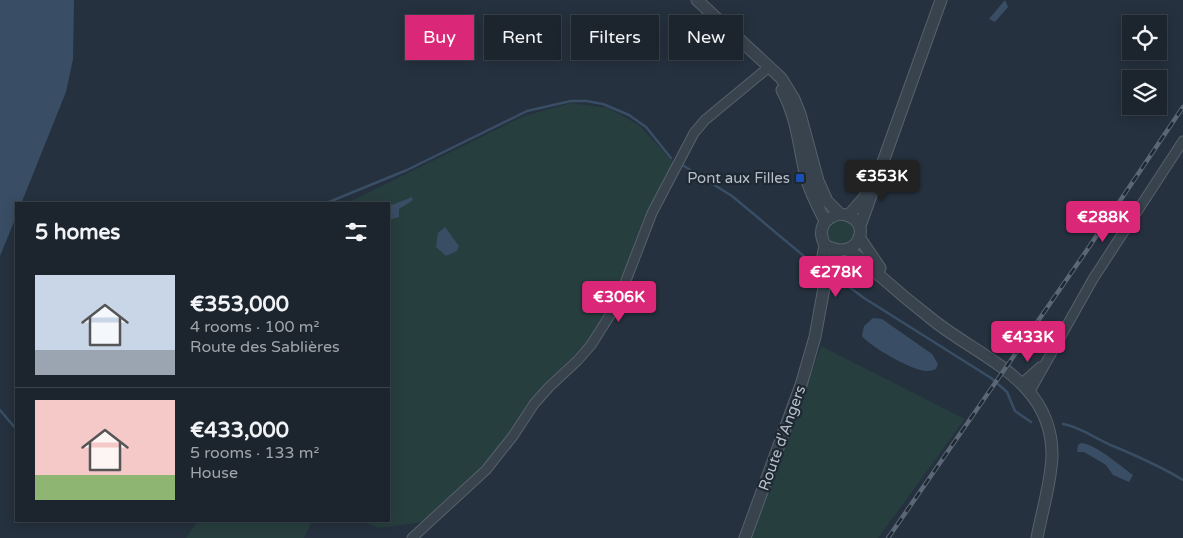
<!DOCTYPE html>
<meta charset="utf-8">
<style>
:root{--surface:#1c252e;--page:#252d36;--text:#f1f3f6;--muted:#a0a5aa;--line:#3a424a;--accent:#db2777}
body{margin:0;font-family:"Varela Round",sans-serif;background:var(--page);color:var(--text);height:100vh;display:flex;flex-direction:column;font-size:19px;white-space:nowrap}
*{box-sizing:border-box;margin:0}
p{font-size:16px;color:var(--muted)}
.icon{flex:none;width:28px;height:28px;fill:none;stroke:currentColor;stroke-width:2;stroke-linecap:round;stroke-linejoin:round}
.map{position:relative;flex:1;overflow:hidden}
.side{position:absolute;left:15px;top:202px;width:375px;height:320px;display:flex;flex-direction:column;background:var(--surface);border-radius:0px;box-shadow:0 2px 12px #0003,0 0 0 1px var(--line)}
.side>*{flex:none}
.hud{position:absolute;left:405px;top:15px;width:475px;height:45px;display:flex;gap:10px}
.buttons{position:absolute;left:1122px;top:15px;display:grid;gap:10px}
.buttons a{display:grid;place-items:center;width:45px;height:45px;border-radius:0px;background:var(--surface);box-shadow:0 2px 12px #0003,0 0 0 1px var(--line);font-size:25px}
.price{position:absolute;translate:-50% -42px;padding:0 11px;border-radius:5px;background:var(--accent);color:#fff;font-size:16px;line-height:32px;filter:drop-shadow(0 1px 2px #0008)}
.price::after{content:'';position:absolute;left:50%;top:30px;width:15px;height:11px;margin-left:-8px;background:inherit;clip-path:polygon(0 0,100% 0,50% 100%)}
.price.on{background:#222;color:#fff}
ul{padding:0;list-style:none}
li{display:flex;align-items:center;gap:15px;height:125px;padding:0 20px}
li+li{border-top:1px solid var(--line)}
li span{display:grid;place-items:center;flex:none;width:140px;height:100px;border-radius:0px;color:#555}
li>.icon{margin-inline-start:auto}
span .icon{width:60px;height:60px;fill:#fffc;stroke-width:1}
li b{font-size:21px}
h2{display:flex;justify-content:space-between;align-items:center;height:60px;padding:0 20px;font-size:21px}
.pill{padding:0 18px;border-radius:0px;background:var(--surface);box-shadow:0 2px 12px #0003,0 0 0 1px var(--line);font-size:18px;line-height:45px}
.pill.on{background:var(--accent);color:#fff}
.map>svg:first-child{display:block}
.green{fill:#273e3f;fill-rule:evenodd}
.water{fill:#394e65}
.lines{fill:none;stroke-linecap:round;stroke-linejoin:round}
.stream{stroke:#394e65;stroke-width:2.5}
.minor-casing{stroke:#57616c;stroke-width:11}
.tertiary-casing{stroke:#57616c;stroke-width:13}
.minor{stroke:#39434e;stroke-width:9}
.tertiary{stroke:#39434e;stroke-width:11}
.rail-casing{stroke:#5b6775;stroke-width:4.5}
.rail{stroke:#1e2833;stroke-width:2.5;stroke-dasharray:8;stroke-linecap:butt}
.transit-dot{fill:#1a4fb4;stroke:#1e2833;stroke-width:2}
.labels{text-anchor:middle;stroke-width:4.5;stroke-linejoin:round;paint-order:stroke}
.poi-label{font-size:15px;fill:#b5bec9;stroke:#1e2833;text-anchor:end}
.street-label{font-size:15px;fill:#b5bec9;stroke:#1e2833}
</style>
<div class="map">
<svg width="1183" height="538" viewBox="0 0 1183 538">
<rect width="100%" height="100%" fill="#25313e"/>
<!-- green -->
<path class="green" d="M571,103L608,108L639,125L674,163L644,218L623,279L589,341L542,386L485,467L423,522L379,528L359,521H389V204H345L524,116ZM459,246L457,251L446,256L437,247Z
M828 232a13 13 0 1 1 26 0a13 13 0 1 1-26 0Z
M821,346L965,419L878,538H751Z
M198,521H312L304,538H186Z"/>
<!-- water -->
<path class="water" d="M0,0H74L73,59L66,92L21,204H16V217L0,256Z
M1005,0L1008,7L995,22L989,19Z
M411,196L413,200L399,209V217L389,220V206L410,198Z
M445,227L459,246L457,251L446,256L436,247L438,233Z
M873,318L882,319L932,354L938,364L936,369C933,370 930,371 928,371C914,372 869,346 862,336L864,326Z
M1081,443C1096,444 1120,466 1133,475L1129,482L1113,475L1106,465L1084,452H1077L1078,445Z"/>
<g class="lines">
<!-- stream -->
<path class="stream" d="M684,166L732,196L805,257
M324,204L407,170L527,111L571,101H586L603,104L629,115L646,127L671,158
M840,280L864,298L991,378L1007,392L1015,411L1031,422
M0,410L16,429
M1063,424C1081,427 1096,439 1113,446C1137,456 1160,466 1183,480"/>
<defs>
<path id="minor" d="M1022,383L1040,367
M1030,391L1093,279L1183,141
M412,538L486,470L513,436L534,404L549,387L578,360L591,345L617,304L652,213L694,133L705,120L769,67"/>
<path id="tertiary" d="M697,0L781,78L794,99L800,114L818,181L827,201L840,214
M782,90C797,117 799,148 806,177C810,192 818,207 825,221
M840,214C876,217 860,265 825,245C817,230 823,218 840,214Z
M849,215L864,198L868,191
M860,226L941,0
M859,237L880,268
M848,250C861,257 869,267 880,276C897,291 915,306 933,320C982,359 1053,381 1052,456C1051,483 1042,511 1037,538
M819,278L825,245
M745,538L801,385L815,337L828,266L838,251"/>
</defs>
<!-- minor casing -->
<use href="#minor" class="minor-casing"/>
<!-- tertiary casing -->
<use href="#tertiary" class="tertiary-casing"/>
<!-- minor -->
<use href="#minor" class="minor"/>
<!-- tertiary -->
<use href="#tertiary" class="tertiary"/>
<defs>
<path id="rail" d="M888,538L1087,250L1183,107"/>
</defs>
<!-- rail casing -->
<use href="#rail" class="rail-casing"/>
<!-- rail -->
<use href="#rail" class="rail"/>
</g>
<!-- markers -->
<rect class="transit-dot" x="795" y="173" width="10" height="10" rx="2.5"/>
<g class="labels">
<!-- poi labels -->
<g class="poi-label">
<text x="790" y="183">Pont aux Filles</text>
</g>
<!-- street labels -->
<g class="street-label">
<text transform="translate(782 438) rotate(-70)" y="5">Route d'Angers</text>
</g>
</g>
</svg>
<div class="buttons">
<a><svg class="icon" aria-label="locate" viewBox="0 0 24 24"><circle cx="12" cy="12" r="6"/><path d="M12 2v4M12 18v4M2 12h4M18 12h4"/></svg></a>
<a><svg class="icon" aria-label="layers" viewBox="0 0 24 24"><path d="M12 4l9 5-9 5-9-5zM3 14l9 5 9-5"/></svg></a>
</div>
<b class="price on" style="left:882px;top:202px">€353K</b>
<b class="price" style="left:1103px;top:243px">€288K</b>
<b class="price" style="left:836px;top:298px">€278K</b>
<b class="price" style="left:619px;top:323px">€306K</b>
<b class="price" style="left:1028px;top:363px">€433K</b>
<div class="hud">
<a class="pill on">Buy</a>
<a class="pill">Rent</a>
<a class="pill">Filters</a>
<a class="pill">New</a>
</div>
<section class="side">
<h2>5 homes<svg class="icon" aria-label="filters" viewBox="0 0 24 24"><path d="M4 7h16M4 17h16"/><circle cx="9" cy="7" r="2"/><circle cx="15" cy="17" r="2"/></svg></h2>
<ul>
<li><span style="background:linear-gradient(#c9d6e8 75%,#9aa5b1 0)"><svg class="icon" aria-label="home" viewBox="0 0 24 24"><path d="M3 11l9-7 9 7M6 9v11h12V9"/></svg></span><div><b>€353,000</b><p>4 rooms · 100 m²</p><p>Route des Sablières</p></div></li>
<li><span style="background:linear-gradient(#f6c9c9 75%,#8fb573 0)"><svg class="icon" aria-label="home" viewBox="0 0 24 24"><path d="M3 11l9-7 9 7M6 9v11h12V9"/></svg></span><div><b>€433,000</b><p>5 rooms · 133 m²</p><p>House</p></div></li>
</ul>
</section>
</div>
